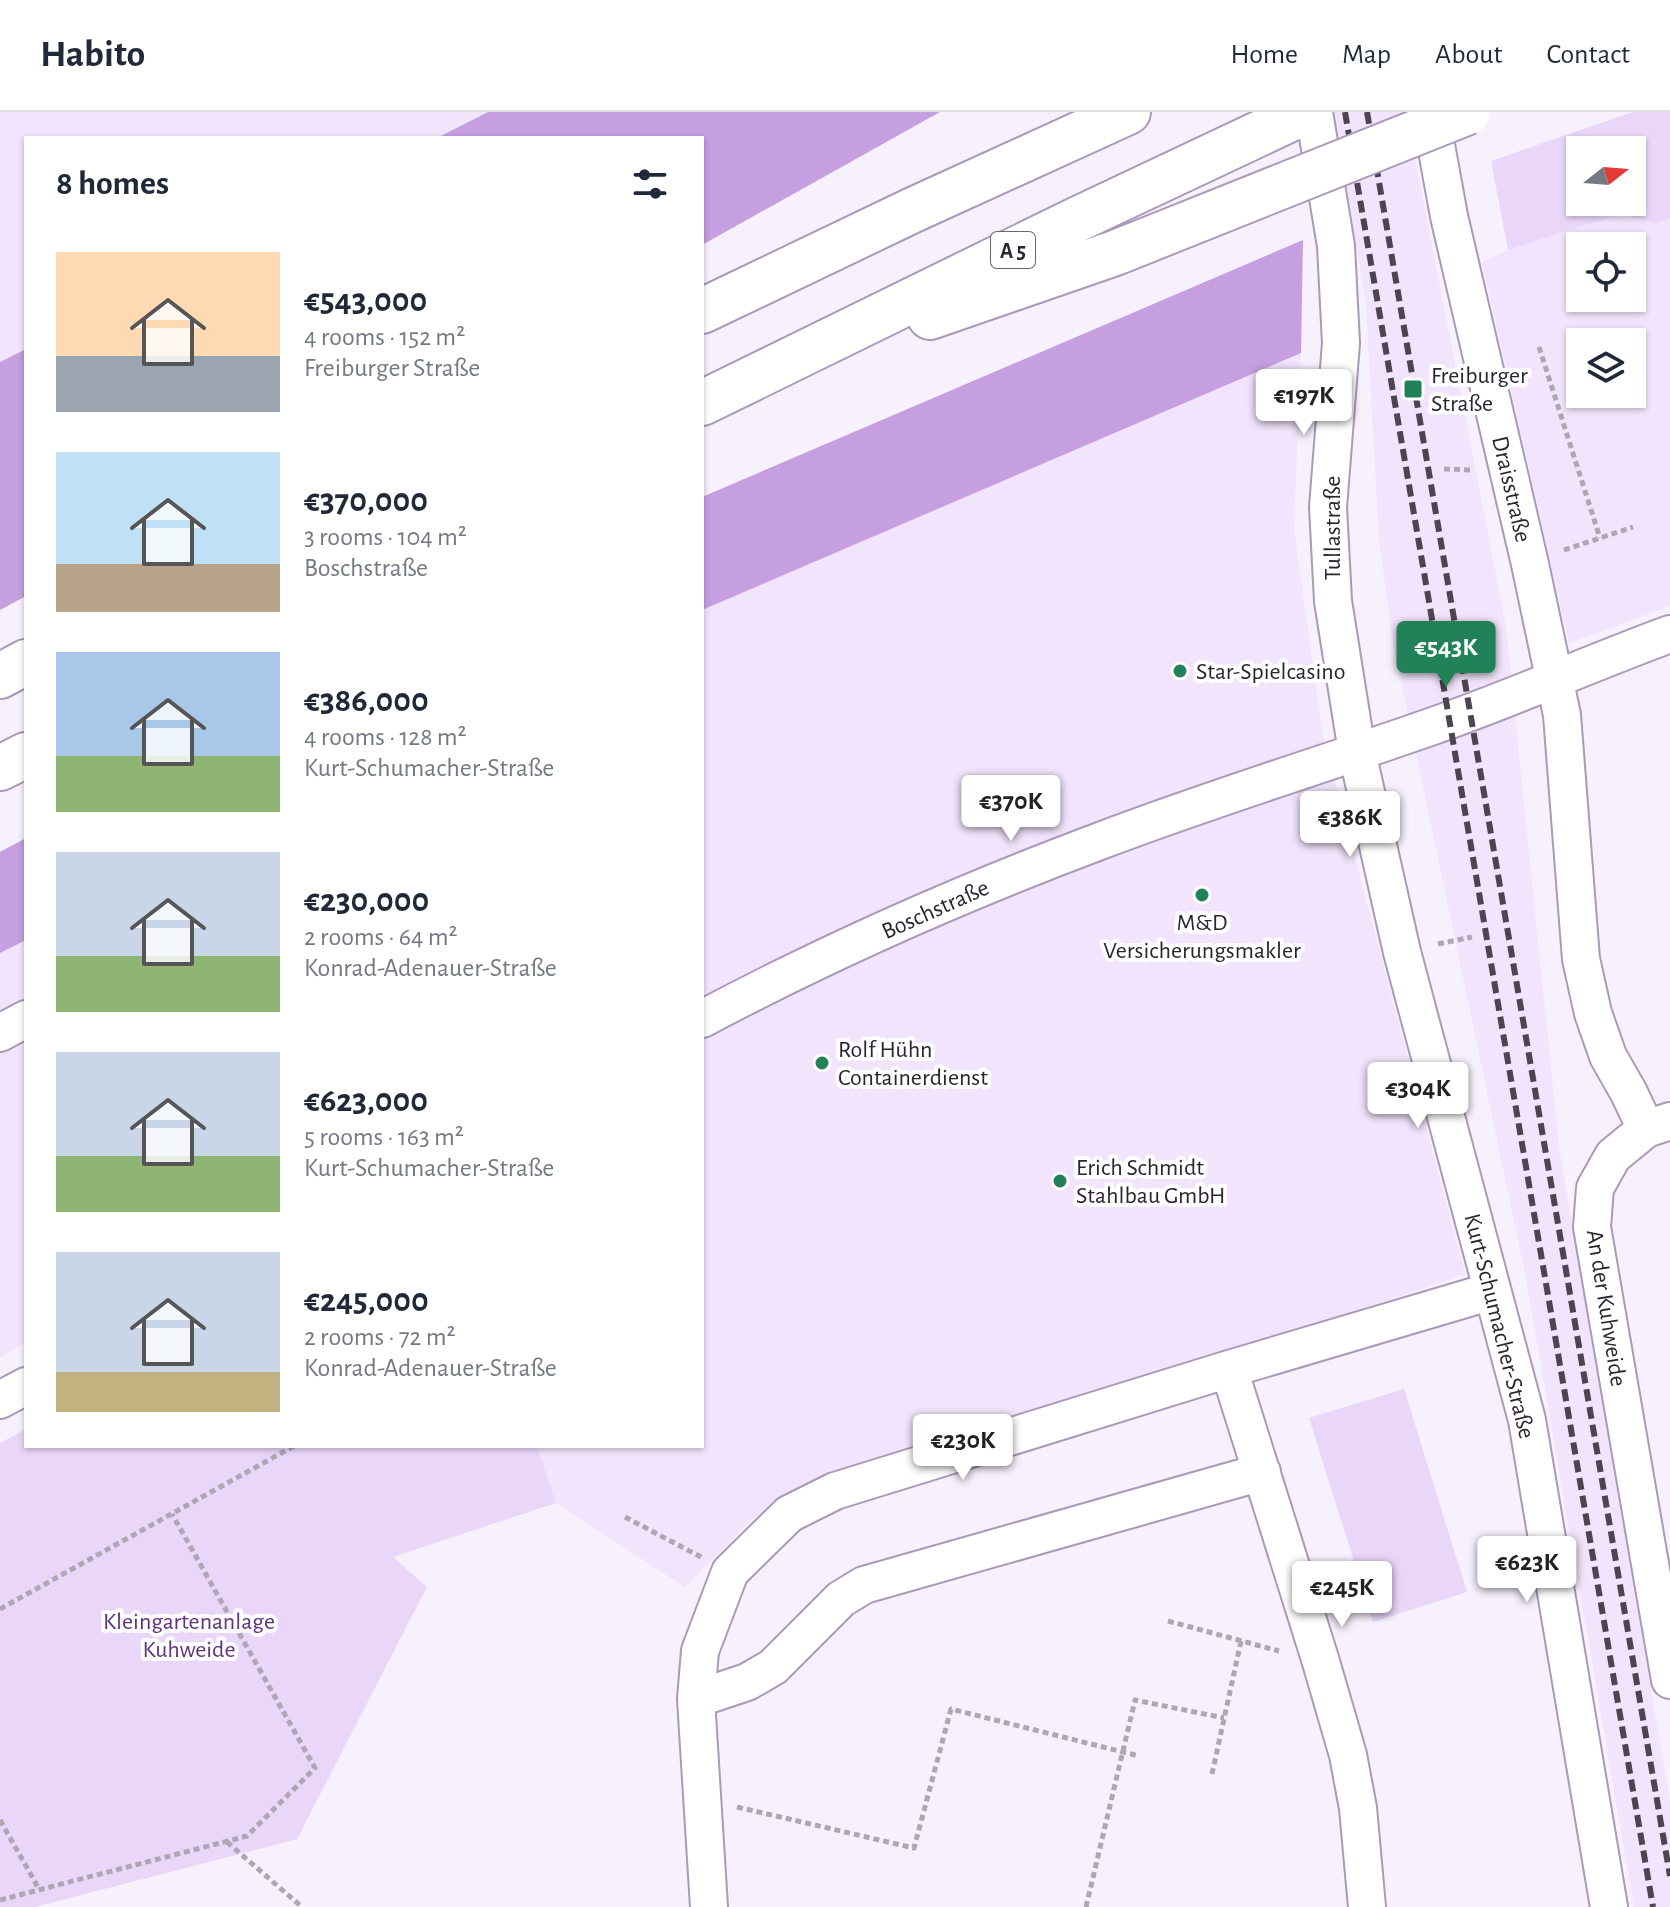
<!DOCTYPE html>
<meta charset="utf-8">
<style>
:root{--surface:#fff;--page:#f2f2f3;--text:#1f2937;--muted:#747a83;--line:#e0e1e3;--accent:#218159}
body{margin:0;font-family:"Alegreya Sans",sans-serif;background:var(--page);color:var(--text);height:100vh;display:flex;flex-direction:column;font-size:30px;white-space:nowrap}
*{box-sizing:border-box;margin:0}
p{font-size:26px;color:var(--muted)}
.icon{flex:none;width:44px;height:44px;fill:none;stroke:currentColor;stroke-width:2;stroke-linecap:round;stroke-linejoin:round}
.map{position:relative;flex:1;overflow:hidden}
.details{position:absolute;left:24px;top:24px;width:680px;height:1312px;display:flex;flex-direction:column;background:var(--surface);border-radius:0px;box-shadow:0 2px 6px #0004}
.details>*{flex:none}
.needle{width:52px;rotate:73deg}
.tools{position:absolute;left:1566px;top:24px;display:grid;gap:16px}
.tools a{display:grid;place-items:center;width:80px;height:80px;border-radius:0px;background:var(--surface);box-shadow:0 2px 6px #0004;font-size:40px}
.price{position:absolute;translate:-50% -68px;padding:0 18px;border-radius:8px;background:#fff;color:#222;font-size:26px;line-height:52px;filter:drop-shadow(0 2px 4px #0008)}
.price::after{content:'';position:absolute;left:50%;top:48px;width:24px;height:18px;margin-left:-12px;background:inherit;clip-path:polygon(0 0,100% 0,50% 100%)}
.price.selected{background:var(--accent);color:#fff}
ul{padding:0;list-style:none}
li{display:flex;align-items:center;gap:24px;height:200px;padding:0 32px}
li span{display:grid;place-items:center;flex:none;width:224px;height:160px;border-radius:0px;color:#555}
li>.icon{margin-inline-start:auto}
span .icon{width:96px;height:96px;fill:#fffc;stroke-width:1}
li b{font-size:34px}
h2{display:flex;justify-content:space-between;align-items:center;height:96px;padding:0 32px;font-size:34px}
header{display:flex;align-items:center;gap:48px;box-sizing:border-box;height:112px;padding:0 40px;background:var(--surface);border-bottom:2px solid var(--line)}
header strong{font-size:38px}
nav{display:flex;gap:44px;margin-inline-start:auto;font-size:28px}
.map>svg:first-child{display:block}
.built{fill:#f2e4fc;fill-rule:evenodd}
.green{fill:#ead6f9;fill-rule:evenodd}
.forest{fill:#c59fdf}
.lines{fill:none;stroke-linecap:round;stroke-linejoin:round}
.minor-casing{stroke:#ab99b8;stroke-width:40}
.highway-casing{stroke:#ab99b8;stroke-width:48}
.path{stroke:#aea7b3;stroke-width:5;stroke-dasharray:6 4;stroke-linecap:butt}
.minor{stroke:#fff;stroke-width:36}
.highway{stroke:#fff;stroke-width:44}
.rail{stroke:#4c4551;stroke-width:6;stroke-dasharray:12 6;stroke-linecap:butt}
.highway-bridge-casing{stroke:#ab99b8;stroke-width:48;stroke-linecap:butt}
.highway-bridge{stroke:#fff;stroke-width:44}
.poi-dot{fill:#218159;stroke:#fff;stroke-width:3}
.labels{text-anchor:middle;stroke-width:8;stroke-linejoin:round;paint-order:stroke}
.shield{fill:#fff;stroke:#6b666e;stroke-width:2}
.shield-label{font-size:22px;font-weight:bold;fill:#2b2430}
.poi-label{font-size:24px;fill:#2b2430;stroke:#fff;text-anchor:start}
.street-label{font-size:24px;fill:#2b2430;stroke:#fff}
.park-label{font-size:24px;fill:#60317c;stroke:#fff}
</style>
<header>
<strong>Habito</strong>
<nav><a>Home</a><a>Map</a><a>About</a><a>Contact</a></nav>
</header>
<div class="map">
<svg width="1670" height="1795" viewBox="0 0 1670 1795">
<rect width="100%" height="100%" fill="#f7f0fd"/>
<!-- built -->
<path class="built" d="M0,0H488L437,26H26V237L0,250Z
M1334,0H1406L1506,515L1559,1035L1670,1691V1795H1634L1526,1166L1393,531L1379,426L1366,191Z
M1619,101L1657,111L1670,106V494L1569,531L1482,150L1508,138ZM1580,134H1632V186H1580ZM1580,230H1632V282H1580Z
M1301,241L1294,417L1322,621L1465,1162L800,1385L751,1408L685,1475L556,1391L537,1334H702V498Z
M26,828V1231L0,1245V841Z"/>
<!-- green -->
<path class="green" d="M1633,0H1670V106L1657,111L1619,102L1508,138L1491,49ZM1580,38H1632V90H1580Z
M1404,1277L1467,1480L1373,1510L1309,1306Z
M26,1317V1334H537L556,1391L393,1445L427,1475L297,1727L35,1795H0V1331Z"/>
<!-- forest -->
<path class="forest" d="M488,0H940L702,133V26H437Z
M1303,128L1301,241L702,498V385Z
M26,237V484L0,498V250Z
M26,726V828L0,841V740Z"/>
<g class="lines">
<defs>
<path id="minor" d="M1314,0L1336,134L1341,231L1328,395L1333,489L1357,640L1402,840L1527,1308L1609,1795
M1430,0L1449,104L1530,452L1562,603L1581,847L1593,901L1608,944L1629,981L1646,1017
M702,907C830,839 964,780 1100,729C1210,687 1322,653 1433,614C1513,586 1591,551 1670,522
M0,921L26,907
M1670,1009L1646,1017L1613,1044L1595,1076L1592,1115L1670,1568
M1229,1257L1321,1550L1348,1643L1358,1696L1367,1795
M0,1288L26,1274
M696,1587L747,1570L773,1555L841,1487L864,1473L1262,1360
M709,1795L696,1587L700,1539L730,1460L789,1402L835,1379L1229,1257L1492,1179"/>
<path id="highway" d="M702,199L913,98L1128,0
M930,205L1115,141L1295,69
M702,291L1078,107L1305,0
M0,564L26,550
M0,656L26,643"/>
</defs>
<!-- minor casing -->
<use href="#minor" class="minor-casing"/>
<!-- highway casing -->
<use href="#highway" class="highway-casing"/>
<!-- path -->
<path class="path" d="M1539,235L1600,426
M1444,357L1471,358
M1564,438L1633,415
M1438,832L1472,825
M625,1405L701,1445
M0,1497L294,1334
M1168,1509L1279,1539
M1212,1662L1241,1529
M737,1695L914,1736L951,1597L1139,1644
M0,1708L39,1777
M227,1730L302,1795
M0,1788L247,1724L315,1656L172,1402
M1086,1795L1135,1588L1224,1606"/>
<!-- minor -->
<use href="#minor" class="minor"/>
<!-- highway -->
<use href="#highway" class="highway"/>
<!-- rail -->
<path class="rail" d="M1345,0L1653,1795
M1367,0L1670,1764"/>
<defs>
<path id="highway-bridge" d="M1295,69L1468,0"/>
</defs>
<!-- highway-bridge casing -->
<use href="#highway-bridge" class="highway-bridge-casing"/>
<!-- highway-bridge -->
<use href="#highway-bridge" class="highway-bridge"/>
</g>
<!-- markers -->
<g class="poi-dot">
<rect x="1403" y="267" width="20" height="20" rx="4"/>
<circle cx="1180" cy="559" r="8"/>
<circle cx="1202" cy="783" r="8"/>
<circle cx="822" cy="951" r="8"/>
<circle cx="1060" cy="1069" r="8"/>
</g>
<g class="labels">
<!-- shield labels -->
<rect class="shield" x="991" y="120" width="44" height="36" rx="6"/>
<g class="shield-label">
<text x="1013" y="146">A 5</text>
</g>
<!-- poi labels -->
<g class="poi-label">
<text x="1431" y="271">Freiburger<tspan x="1431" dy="28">Straße</tspan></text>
<text x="1196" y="567">Star-Spielcasino</text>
<text x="1202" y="818" text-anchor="middle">M&amp;D<tspan x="1202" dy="28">Versicherungsmakler</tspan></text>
<text x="838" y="945">Rolf Hühn<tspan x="838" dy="28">Containerdienst</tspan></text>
<text x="1076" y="1063">Erich Schmidt<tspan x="1076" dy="28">Stahlbau GmbH</tspan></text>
</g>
<!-- street labels -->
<g class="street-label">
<text transform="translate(1512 377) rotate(77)" y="8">Draisstraße</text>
<text transform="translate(1332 416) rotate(-90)" y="8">Tullastraße</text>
<text transform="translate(935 797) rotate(-24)" y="8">Boschstraße</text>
<text transform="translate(1607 1196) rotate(81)" y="8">An der Kuhweide</text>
<text transform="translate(1500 1214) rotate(76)" y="8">Kurt-Schumacher-Straße</text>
</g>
<!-- park labels -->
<g class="park-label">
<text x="189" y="1517">Kleingartenanlage<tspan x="189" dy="28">Kuhweide</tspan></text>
</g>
</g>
</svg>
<div class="tools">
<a><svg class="needle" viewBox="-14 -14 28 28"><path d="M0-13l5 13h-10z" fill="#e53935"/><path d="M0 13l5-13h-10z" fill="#747a83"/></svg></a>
<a><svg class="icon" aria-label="locate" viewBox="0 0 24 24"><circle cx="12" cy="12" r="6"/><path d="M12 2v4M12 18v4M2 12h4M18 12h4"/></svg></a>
<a><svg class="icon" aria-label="layers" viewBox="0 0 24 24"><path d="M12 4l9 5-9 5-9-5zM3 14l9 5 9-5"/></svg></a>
</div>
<b class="price" style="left:1304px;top:325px">€197K</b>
<b class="price selected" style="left:1446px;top:577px">€543K</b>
<b class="price" style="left:1011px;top:731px">€370K</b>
<b class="price" style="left:1350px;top:747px">€386K</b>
<b class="price" style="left:1418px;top:1018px">€304K</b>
<b class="price" style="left:963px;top:1370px">€230K</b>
<b class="price" style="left:1527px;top:1492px">€623K</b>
<b class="price" style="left:1342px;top:1517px">€245K</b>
<section class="details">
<h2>8 homes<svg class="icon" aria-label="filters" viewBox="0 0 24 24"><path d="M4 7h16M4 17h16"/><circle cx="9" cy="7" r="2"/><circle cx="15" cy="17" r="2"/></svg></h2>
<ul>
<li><span style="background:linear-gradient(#ffd9b3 65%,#9aa5b1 0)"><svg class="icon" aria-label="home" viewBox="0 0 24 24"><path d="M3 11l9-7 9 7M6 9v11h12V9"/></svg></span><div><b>€543,000</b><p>4 rooms · 152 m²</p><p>Freiburger Straße</p></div></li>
<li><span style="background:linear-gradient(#bfe0f5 70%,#b9a48a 0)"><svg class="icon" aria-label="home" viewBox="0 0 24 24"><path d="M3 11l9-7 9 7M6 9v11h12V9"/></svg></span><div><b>€370,000</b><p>3 rooms · 104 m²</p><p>Boschstraße</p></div></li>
<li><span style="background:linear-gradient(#a9c7e8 65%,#8fb573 0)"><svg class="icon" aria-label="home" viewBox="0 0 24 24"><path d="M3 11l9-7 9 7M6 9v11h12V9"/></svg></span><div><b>€386,000</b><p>4 rooms · 128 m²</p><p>Kurt-Schumacher-Straße</p></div></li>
<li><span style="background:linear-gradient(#c9d6e8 65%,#8fb573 0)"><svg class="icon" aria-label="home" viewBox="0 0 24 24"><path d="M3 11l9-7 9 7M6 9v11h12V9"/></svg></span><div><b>€230,000</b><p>2 rooms · 64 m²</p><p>Konrad-Adenauer-Straße</p></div></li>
<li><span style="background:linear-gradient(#c9d6e8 65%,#8fb573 0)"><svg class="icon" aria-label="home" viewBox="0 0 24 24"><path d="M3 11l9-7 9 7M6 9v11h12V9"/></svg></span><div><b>€623,000</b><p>5 rooms · 163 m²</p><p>Kurt-Schumacher-Straße</p></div></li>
<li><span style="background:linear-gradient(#c9d6e8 75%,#c2b280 0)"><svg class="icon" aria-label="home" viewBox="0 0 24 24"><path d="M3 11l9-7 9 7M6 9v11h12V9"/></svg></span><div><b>€245,000</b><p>2 rooms · 72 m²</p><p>Konrad-Adenauer-Straße</p></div></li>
</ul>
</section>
</div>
